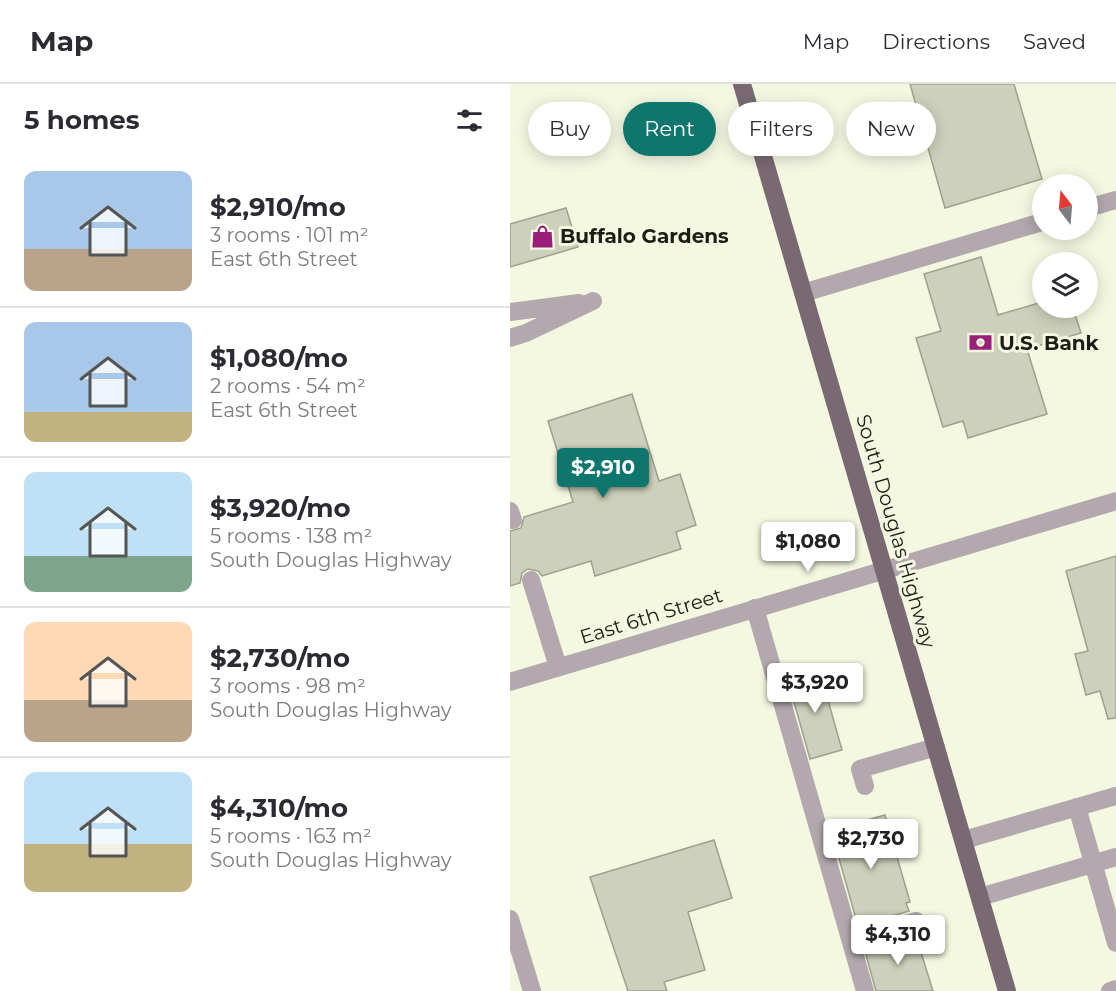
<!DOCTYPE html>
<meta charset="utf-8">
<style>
:root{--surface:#fff;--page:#f7f7f7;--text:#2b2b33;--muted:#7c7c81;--line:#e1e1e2;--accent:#0f766e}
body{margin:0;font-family:Montserrat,sans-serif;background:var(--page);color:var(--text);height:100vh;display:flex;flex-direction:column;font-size:22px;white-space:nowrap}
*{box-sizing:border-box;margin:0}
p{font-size:20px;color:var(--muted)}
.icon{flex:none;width:33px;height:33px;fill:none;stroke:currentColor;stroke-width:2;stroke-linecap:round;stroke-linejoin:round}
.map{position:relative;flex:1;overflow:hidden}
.panel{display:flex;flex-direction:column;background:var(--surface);width:510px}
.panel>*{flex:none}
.top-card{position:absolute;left:18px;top:18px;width:498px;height:54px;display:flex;gap:12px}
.needle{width:39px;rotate:344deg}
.tools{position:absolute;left:522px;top:90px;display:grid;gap:12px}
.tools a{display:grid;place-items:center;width:66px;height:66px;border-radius:50%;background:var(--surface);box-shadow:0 3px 15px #0003;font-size:30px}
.price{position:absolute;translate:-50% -51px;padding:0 14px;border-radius:6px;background:#fff;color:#222;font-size:20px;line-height:39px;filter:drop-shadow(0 2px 3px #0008)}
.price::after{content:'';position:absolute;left:50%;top:36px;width:18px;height:14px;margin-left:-9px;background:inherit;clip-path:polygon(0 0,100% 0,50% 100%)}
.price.on{background:var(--accent);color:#fff}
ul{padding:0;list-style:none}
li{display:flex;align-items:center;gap:18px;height:150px;padding:0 24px}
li+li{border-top:2px solid var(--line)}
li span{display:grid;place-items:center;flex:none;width:168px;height:120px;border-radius:12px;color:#555}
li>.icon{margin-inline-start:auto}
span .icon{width:72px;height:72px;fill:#fffc;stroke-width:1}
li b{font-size:26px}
h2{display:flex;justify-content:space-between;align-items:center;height:72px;padding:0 24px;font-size:26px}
.chip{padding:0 21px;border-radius:27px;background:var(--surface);box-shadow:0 3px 15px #0003;font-size:21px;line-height:54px}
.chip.on{background:var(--accent);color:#fff}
header{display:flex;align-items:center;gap:36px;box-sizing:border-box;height:84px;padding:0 30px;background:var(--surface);border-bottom:2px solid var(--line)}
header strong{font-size:28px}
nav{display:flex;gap:33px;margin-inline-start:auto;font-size:21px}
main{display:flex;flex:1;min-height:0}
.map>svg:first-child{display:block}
.building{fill:#cdd0ba;stroke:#9ea18c;stroke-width:1.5}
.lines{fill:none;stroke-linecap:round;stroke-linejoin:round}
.service{stroke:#b2a8ae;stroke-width:18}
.minor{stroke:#b2a8ae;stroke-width:18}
.primary{stroke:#796972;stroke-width:18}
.labels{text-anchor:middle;stroke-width:6;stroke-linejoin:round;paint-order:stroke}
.poi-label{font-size:20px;font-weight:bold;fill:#1b1c14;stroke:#f5f8e1;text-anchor:start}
.street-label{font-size:20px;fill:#1b1c14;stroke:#f5f8e1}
</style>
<header>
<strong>Map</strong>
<nav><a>Map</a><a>Directions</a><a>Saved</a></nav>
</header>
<main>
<section class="panel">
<h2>5 homes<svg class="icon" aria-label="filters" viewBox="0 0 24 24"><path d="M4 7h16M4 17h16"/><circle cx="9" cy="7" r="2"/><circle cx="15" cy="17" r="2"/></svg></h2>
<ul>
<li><span style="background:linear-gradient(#a9c7e8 65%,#b9a48a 0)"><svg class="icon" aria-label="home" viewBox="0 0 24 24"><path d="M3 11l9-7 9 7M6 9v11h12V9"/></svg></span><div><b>$2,910/mo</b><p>3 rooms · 101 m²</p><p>East 6th Street</p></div></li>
<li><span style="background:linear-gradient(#a9c7e8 75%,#c2b280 0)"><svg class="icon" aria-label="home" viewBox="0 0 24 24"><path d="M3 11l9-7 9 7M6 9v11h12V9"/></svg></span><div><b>$1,080/mo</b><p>2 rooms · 54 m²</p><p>East 6th Street</p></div></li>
<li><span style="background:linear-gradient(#bfe0f5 70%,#7fa58c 0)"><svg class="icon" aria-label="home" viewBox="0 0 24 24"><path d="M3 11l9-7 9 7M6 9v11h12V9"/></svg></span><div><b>$3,920/mo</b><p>5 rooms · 138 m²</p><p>South Douglas Highway</p></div></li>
<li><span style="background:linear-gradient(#ffd9b3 65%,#b9a48a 0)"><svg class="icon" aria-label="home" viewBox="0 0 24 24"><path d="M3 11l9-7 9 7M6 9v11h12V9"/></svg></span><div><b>$2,730/mo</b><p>3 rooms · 98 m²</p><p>South Douglas Highway</p></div></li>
<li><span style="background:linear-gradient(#bfe0f5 60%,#c2b280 0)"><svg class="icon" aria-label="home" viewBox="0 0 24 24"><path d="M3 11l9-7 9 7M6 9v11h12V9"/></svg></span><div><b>$4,310/mo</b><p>5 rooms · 163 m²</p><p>South Douglas Highway</p></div></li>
</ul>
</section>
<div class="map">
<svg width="606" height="907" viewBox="0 0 606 907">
<rect width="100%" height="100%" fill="#f5f8e1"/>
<!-- building -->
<path class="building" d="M400,0H504L532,95L435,124Z
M56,124L68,163L0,183V140Z
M471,173L488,231L532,218V224H563L571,249L517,265L537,330L458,354L453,337L433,343L406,254L431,247L414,190Z
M122,310L149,397L170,390L186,441L166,448L171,465L85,492L81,477L32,492L28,487L18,485L12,489L10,499L0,502V447L11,444L14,433L63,418L38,337Z
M606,472V634L598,635L590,607L576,611L565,570L578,567L556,487Z
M309,584L332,666L300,675L277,593Z
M375,731L400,818L396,819L399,827L348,842L321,746Z
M204,756L222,814L178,828L195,886L154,898L157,907H118L80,793Z
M405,849L423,907H366L354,864Z"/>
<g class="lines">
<!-- service -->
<path class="service" d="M578,124L606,116
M293,209L532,138
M0,228L69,219
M0,254L16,249L83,217
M0,427L3,436
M21,496L48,583
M245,524L355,907
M355,702L350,685L426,663
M567,723L606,859
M454,756L606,712
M470,813L606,773
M341,856L406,837
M600,907L606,905"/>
<!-- minor -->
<path class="minor" d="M0,598L606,417
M0,835L22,907"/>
<!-- primary -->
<path class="primary" d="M232,0L497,907"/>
</g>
<!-- icons -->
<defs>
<symbol id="shop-bare" viewBox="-9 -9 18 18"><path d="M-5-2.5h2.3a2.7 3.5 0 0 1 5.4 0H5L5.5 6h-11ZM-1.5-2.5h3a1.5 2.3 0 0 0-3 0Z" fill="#991f78" stroke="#f5f8e1" stroke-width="2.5" paint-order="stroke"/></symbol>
<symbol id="bank-bare" viewBox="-9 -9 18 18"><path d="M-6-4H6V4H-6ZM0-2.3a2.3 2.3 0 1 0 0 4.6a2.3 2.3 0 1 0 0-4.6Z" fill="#991f78" stroke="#f5f8e1" stroke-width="2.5" paint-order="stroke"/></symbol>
</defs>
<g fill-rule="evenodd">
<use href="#shop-bare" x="16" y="136" width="33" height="33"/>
<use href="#bank-bare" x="454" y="242" width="33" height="33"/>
</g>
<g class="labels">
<!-- poi labels -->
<g class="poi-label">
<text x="50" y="159">Buffalo Gardens</text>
<text x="489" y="266">U.S. Bank</text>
</g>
<!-- street labels -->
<g class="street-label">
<text transform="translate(386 447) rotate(74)" y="7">South Douglas Highway</text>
<text transform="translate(141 532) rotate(-17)" y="7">East 6th Street</text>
</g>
</g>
</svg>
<div class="tools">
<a><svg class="needle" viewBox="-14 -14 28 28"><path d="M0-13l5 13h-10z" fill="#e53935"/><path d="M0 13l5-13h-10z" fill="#7c7c81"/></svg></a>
<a><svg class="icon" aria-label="layers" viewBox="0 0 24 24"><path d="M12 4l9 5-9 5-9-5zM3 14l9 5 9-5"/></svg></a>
</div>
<b class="price on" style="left:93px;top:415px">$2,910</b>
<b class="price" style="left:298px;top:489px">$1,080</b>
<b class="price" style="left:305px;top:630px">$3,920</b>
<b class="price" style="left:361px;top:786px">$2,730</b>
<b class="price" style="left:388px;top:882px">$4,310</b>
<div class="top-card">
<a class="chip">Buy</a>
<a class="chip on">Rent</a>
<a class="chip">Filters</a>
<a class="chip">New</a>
</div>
</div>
</main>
